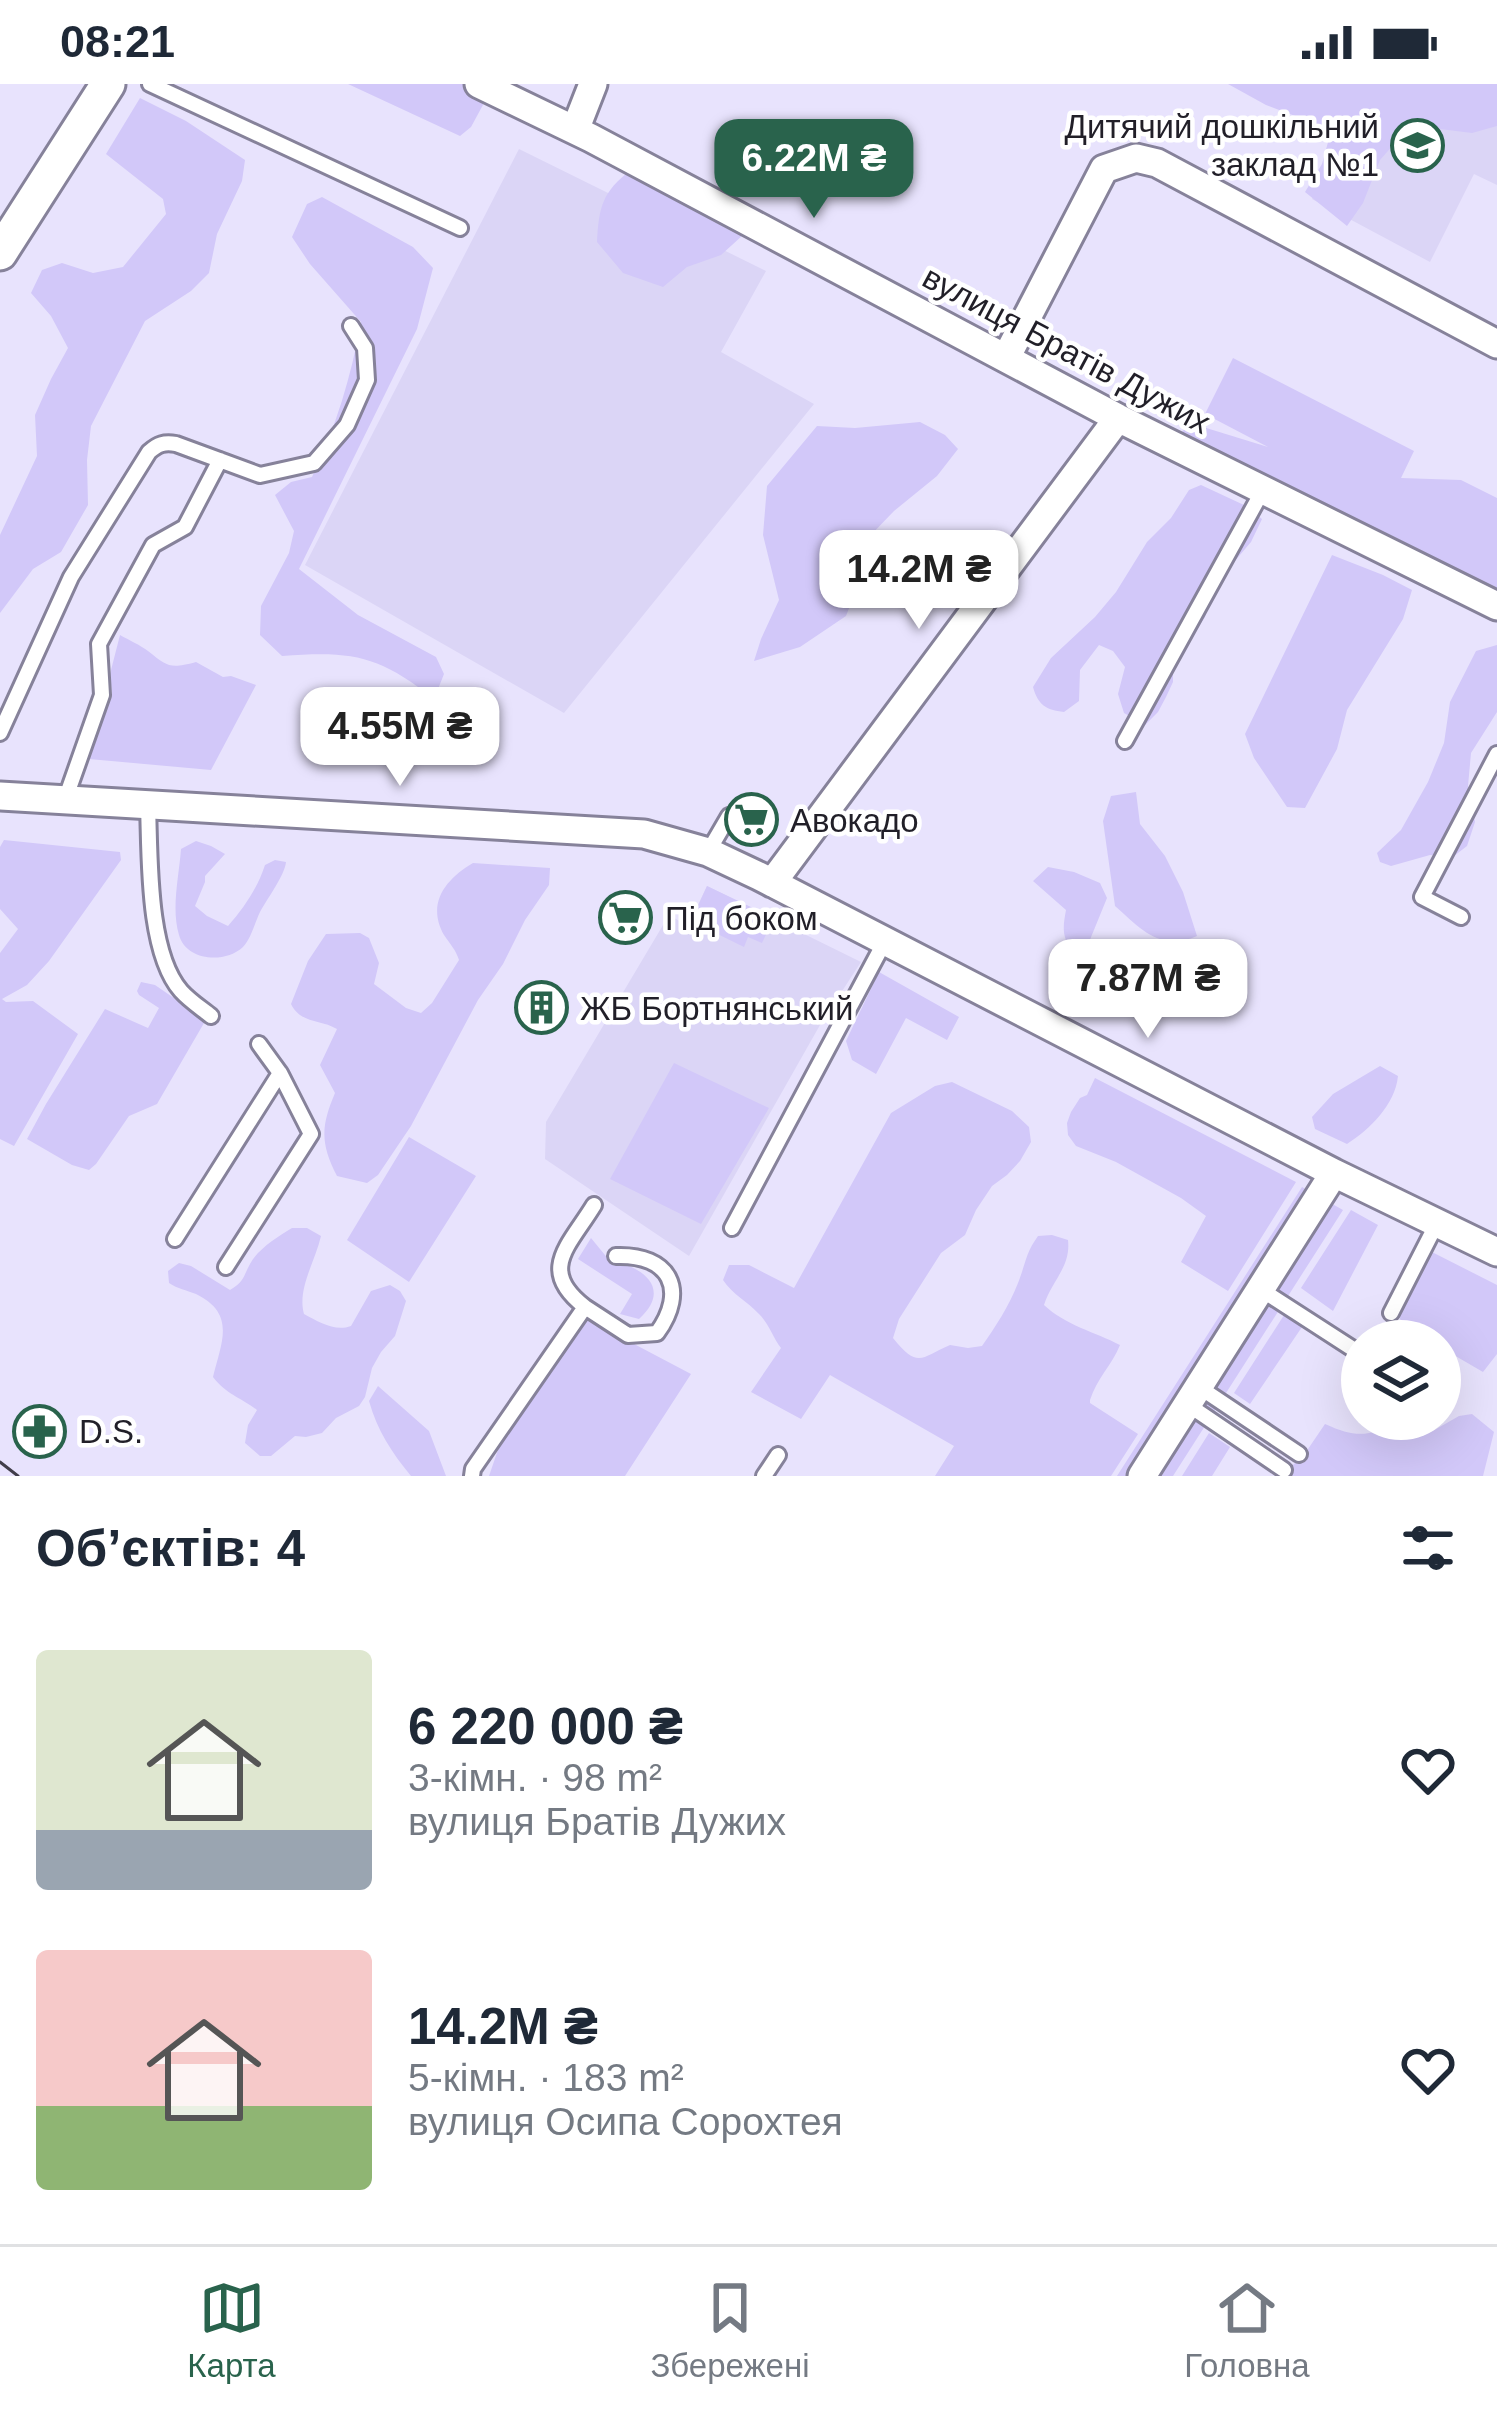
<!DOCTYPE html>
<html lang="uk">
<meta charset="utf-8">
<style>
:root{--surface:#fff;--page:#f2f2f3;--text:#1f2937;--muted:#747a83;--line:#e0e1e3;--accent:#29634c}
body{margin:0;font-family:Helvetica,sans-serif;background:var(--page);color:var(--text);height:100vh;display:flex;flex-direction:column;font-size:45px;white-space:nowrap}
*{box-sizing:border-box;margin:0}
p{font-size:39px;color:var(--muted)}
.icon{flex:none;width:66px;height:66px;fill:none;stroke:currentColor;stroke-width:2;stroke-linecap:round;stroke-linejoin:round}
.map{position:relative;height:1392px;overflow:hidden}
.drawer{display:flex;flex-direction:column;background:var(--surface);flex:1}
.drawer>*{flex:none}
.tools{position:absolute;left:1341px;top:1236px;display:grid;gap:24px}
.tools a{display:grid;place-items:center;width:120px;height:120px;border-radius:50%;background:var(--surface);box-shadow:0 12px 48px #0002;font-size:60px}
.price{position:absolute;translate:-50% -102px;padding:0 27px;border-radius:24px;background:#fff;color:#222;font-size:39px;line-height:78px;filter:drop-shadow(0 3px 6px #0008)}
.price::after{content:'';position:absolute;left:50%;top:72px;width:36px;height:27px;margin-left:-18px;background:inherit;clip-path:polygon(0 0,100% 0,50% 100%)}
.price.on{background:var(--accent);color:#fff}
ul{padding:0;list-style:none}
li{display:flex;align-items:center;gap:36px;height:300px;padding:0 36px}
li span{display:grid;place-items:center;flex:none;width:336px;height:240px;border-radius:12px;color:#555}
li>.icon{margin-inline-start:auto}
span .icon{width:144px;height:144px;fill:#fffc;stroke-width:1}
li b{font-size:51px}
h2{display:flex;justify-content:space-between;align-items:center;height:144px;padding:0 36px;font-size:51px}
.status{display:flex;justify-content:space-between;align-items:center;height:84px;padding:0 60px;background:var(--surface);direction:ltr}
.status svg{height:33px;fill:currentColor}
.tabs{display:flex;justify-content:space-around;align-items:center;height:168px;border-top:3px solid var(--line);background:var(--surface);font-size:33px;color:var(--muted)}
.tabs a{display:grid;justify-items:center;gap:6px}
.tabs .on{color:var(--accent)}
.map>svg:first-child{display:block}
.built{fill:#dbd5f6}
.green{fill:#d2c8f9}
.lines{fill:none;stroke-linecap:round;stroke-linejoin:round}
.service-casing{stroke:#86829a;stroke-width:20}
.minor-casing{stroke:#86829a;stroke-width:33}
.tertiary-casing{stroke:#86829a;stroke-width:39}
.service{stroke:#fff;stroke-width:14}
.minor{stroke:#fff;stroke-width:27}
.tertiary{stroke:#fff;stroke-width:33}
.tram{stroke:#413e4a;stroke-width:3}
.labels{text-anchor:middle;stroke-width:9;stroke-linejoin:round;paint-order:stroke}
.poi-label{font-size:33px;fill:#211f28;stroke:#fff;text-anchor:start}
.street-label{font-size:33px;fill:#211f28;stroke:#fff}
</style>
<div class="status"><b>08:21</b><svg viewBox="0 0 49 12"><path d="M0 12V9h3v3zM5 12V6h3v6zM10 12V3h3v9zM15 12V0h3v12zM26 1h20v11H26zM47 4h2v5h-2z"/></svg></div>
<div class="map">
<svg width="1497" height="1392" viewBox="0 0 1497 1392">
<rect width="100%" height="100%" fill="#e8e3fd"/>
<!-- built -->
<path class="built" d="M1497,7V101L1474,90L1430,178L1312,115L1356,28Z
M519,65L766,187L721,268L814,320L564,629L305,481Z
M707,802L861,878L820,941L689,1172L545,1075L546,1038L669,831L688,842Z"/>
<!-- green -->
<path class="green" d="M348,0H468L476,3L484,19L471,43L460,52Z
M1228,0H1497V42L1472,49L1440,45L1402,51L1380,76L1363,119L1347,142L1305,108L1322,80L1330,51L1311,38L1266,21Z
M140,14L186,37L245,76L242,97L217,150L209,189L191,207L145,237L91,342L87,376L88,421L61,468L33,485L0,529V451L37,372L35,331L51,295L68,264L51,232L31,209L42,186L62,179L93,189L123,183L166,130L163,115L106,70Z
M631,86L722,132L743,151L721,171L687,183L663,203L623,189L597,158C599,123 602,108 631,86Z
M322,113L413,163L433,184L417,245L299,485L358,531L436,573L444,590L434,615C378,571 353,567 282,572L260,551L261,522L289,469L294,447L275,411L291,398L312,393C336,343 351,293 361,238L310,180L292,153L307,120Z
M1233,274L1414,367L1401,394L1461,396L1497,414V515L1189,361L1181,349L1190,339L1268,363L1205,330Z
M920,338L945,351L958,365L937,392L894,427L867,455L862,491L846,532L800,563L754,577L761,555L779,516L763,451L767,402L817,342L855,344Z
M1201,401L1244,421L1262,435L1251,458L1228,485L1212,510L1205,533L1173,581V598L1166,613L1158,628L1145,641L1124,629L1118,610L1125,583L1113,567L1099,561L1080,586L1079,617L1064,628C1046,626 1038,621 1033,603L1051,574L1095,533L1116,508L1147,458L1171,434L1189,406Z
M1332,471L1383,491L1412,506L1403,535L1347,626L1337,665L1305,724L1287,723L1254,674L1245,650Z
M120,551C129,556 140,561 148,567C168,583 170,585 196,578L223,593L231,592L256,601L211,686L89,675L112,610L110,590Z
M1497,561V628L1471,669L1468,702L1475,738L1467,762L1454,772L1430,771L1391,782L1380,778L1377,769L1401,746L1428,698L1444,659L1450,618L1476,567Z
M1136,708L1140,740L1165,772L1183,808L1197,852C1160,868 1141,845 1115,822L1103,737L1111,712Z
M4,756L120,768L121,776L49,877L27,901L2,915L6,918L33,917L78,950L14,1062L0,1055V869L18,845L0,825V763Z
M196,757L211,762L225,770L205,792V798L195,822L207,832L228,842C244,824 258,803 265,781L275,776L286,778C285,791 267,815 260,828C255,838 251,855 243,863C225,880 186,877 179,851C171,824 179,793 181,765Z
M473,779L550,784L549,801L525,836L503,880L478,916L411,1042L378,1091L367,1099L337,1092C320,1059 321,1042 335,1009L320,981L337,945C320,935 301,940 291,920L308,877L326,850L360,849L369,854L379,879L374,900L406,924L421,929L432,919L459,876C456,866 450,860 444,851C426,819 446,795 473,779Z
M1048,783L1074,788L1100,799L1107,814L1087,863L1074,868C1061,855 1063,842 1066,826L1033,797Z
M707,802L774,834L762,859L748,853L744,863L691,837Z
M879,888L959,933L947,956L906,934L876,990L852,976L846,957Z
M141,898L155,901L200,932L204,939L157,1020L129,1032L96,1080L89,1086L72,1081L27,1055L46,1020L105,925L148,944L159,924L139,911L137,907Z
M674,979L769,1024L701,1140L610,1095Z
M1380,982L1398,992C1395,1021 1370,1045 1347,1060L1315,1045L1312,1033L1333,1010Z
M1095,994L1296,1098L1228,1207L1181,1178L1206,1132L1181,1114L1116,1078L1076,1062L1068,1051L1067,1039L1071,1028L1080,1014L1087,1011Z
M952,998L1012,1027L1029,1043L1031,1058L1020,1077L1007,1091L992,1102L976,1126L965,1151L941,1169L899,1235L893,1254C919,1286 921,1273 950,1261L968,1264L982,1262C996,1242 1009,1222 1018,1199C1026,1179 1025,1170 1038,1152L1052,1151L1068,1156C1071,1183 1052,1196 1044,1221C1065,1241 1095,1248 1120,1261C1112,1281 1097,1294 1090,1316V1319L1138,1350L1111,1392H935L954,1362L830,1291L801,1335L751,1308L781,1264C773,1254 769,1240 759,1230C747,1217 733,1211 723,1196L729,1181H749L794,1204L891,1029L935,1002Z
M409,1053L476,1092L409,1198L347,1156Z
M1302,1103L1343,1126L1173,1392H1117Z
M1351,1126L1378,1141L1333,1227L1301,1204Z
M292,1144H307L321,1152C315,1178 297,1205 304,1230C319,1238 335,1248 351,1242L371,1207L390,1201L400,1207L406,1217L395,1252L381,1268L372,1284L365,1313L359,1322L336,1334L322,1349L306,1353L295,1352L271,1372H260L245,1359L248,1341L257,1326C240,1313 227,1311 213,1293C221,1259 237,1230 196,1210C186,1206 178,1205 169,1199L168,1187L179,1179L191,1182L230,1206C244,1198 243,1193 250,1180C258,1165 277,1153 292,1144Z
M591,1154L609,1176C642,1182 673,1204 639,1235L620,1230L632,1210L578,1175Z
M1428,1166L1497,1201V1270L1483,1288L1440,1263V1257H1429L1403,1242L1397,1227Z
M1286,1228L1304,1240L1250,1320L1234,1309Z
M586,1234L596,1235L636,1261L691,1290L625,1392H489L501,1357L578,1240Z
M378,1302L429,1347L446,1392H411C392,1369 377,1346 369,1317Z
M1472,1330L1494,1348L1483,1392H1282L1306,1368L1325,1340C1358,1355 1369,1352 1401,1337L1431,1348L1459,1332Z
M1209,1349L1230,1363L1212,1392H1182Z"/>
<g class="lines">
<defs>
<path id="service" d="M150,0L460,144
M0,649L71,493L149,368C158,360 164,358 176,360L260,391L314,379L347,341L367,296L365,264L351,242
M1125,657L1263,406
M65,716L102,611L99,560L153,461L185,443L220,376
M148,722C150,772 147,868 181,907C190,917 201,924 211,932
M708,768L729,732
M1461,833L1422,813L1497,670
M732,1144L885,857
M175,1155L280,989
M226,1183L311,1050L280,989L259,960
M1260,1205L1353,1265
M585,1223L628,1251L657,1249C688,1206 670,1170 616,1172
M1391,1229L1437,1139
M1199,1303L1299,1370
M1187,1320L1284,1386
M472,1392L473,1385L585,1223C537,1186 569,1162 594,1121
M764,1392L778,1371"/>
<path id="minor" d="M479,0L591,54L1118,334L1497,522
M575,46L593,0
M1006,274L1104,85L1136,74L1157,79L1497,260
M0,712L644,750L708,768L759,792L1334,1089L1497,1168
M772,799L1118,334
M1142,1392L1334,1089"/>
<path id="tertiary" d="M0,169L108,0"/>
</defs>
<!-- service casing -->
<use href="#service" class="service-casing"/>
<!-- minor casing -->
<use href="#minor" class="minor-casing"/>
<!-- tertiary casing -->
<use href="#tertiary" class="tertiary-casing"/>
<!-- service -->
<use href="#service" class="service"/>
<!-- minor -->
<use href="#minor" class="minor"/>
<!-- tertiary -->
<use href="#tertiary" class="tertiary"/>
<!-- tram -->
<path class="tram" d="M0,1378L18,1392"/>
</g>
<!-- icons -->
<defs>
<symbol id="school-ring" viewBox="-11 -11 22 22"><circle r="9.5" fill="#fff" stroke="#29634c" stroke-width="1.5"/><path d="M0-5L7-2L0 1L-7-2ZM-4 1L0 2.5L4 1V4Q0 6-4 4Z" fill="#29634c"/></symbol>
<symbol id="supermarket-ring" viewBox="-11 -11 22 22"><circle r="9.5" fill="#fff" stroke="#29634c" stroke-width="1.5"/><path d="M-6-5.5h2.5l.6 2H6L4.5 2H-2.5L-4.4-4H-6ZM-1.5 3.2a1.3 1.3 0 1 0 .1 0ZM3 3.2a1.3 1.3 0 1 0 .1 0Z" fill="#29634c"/></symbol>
<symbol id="building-ring" viewBox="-11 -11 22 22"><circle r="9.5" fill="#fff" stroke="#29634c" stroke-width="1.5"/><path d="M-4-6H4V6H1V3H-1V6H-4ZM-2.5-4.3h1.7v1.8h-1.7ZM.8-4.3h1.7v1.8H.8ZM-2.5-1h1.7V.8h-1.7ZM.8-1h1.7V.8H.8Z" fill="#29634c"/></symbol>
<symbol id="pharmacy-ring" viewBox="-11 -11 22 22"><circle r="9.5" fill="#fff" stroke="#29634c" stroke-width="1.5"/><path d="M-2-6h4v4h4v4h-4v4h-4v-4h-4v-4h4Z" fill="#29634c"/></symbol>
</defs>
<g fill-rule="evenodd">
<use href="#school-ring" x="1388" y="32" width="59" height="59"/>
<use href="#supermarket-ring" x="722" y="706" width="59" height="59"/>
<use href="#supermarket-ring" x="596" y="804" width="59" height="59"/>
<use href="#building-ring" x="512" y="894" width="59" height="59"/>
<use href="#pharmacy-ring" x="10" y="1318" width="59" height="59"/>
</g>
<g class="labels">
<!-- poi labels -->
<g class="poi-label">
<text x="1379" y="54" text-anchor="end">Дитячий дошкільний<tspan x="1379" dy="38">заклад №1</tspan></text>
<text x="790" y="748">Авокадо</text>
<text x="665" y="846">Під боком</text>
<text x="580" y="936">ЖБ Бортнянський</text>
<text x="79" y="1359">D.S.</text>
</g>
<!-- street labels -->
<g class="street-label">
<text transform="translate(1067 265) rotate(28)" y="12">вулиця Братів Дужих</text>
</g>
</g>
</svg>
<div class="tools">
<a><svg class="icon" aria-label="layers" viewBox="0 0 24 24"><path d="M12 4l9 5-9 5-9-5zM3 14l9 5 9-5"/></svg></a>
</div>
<b class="price on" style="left:814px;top:137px">6.22M ₴</b>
<b class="price" style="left:919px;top:548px">14.2M ₴</b>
<b class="price" style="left:400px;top:705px">4.55M ₴</b>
<b class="price" style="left:1148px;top:957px">7.87M ₴</b>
</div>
<section class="drawer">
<h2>Об’єктів: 4<svg class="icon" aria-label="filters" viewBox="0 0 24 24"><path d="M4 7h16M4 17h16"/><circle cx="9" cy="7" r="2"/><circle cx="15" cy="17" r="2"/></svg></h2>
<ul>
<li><span style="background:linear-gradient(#dfe7d0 75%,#9aa5b1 0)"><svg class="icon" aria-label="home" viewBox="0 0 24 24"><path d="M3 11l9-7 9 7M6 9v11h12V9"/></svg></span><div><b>6 220 000 ₴</b><p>3-кімн. · 98 m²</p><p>вулиця Братів Дужих</p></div><svg class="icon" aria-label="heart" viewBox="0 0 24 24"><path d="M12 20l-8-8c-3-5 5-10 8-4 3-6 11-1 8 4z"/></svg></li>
<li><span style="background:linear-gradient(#f6c9c9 65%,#8fb573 0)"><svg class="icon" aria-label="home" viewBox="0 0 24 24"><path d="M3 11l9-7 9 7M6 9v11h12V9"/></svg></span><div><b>14.2M ₴</b><p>5-кімн. · 183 m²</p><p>вулиця Осипа Сорохтея</p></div><svg class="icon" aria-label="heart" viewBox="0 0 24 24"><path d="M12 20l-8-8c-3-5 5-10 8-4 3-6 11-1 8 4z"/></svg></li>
</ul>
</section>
<nav class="tabs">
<a class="on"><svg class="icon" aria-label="map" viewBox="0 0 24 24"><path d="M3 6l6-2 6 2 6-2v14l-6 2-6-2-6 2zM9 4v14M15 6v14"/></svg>Карта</a>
<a><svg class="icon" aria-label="saved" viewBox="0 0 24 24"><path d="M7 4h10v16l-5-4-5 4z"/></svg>Збережені</a>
<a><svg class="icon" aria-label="home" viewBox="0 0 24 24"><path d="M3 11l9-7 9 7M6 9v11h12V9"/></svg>Головна</a>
</nav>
